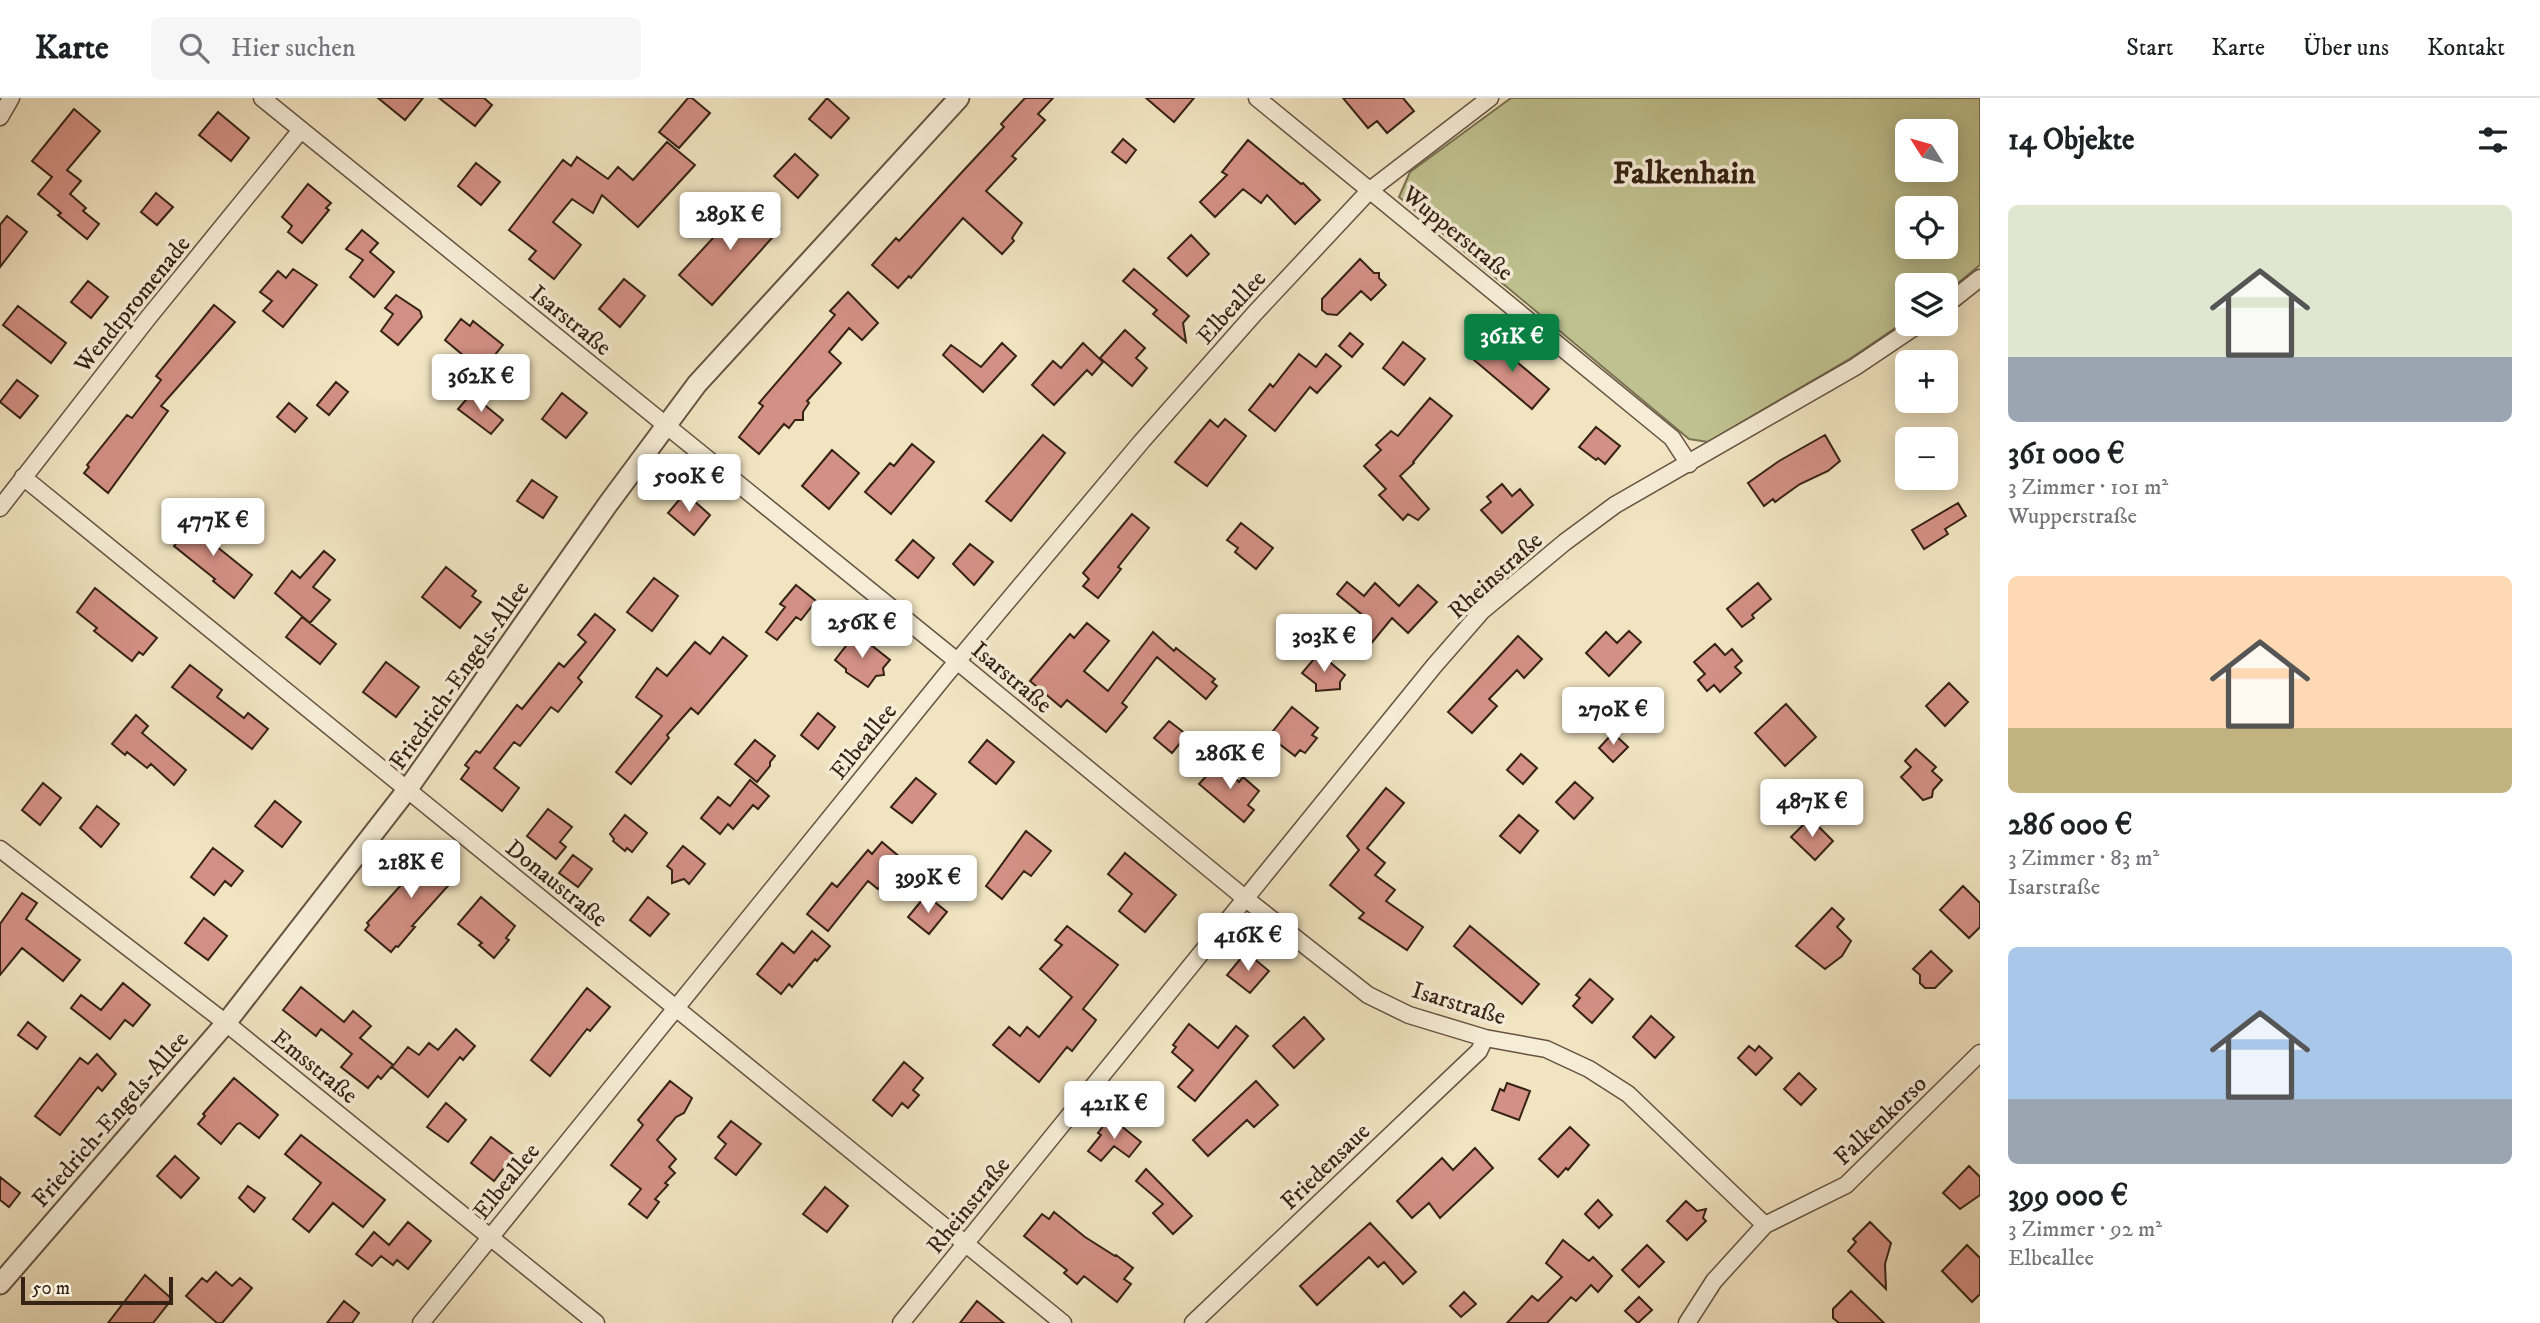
<!DOCTYPE html>
<html lang="de">
<meta charset="utf-8">
<style>
:root{--surface:#fff;--page:#f6f6f6;--text:#202124;--muted:#757577;--line:#e0e0e0;--accent:#0b8043}
body{margin:0;font-family:"IM FELL DW Pica",serif;background:var(--page);color:var(--text);height:100vh;display:flex;flex-direction:column;font-size:26px;white-space:nowrap}
*{box-sizing:border-box;margin:0}
p{font-size:23px;color:var(--muted)}
.icon{flex:none;width:38px;height:38px;fill:none;stroke:currentColor;stroke-width:2;stroke-linecap:round;stroke-linejoin:round}
.map{position:relative;flex:1;overflow:hidden}
.side{display:flex;flex-direction:column;background:var(--surface);width:560px}
.side>*{flex:none}
.needle{width:46px;rotate:307deg}
.controls{position:absolute;left:1895px;top:21px;display:grid;gap:14px}
.controls a{display:grid;place-items:center;width:63px;height:63px;border-radius:10px;background:var(--surface);box-shadow:0 4px 18px #0003;font-size:35px}
.scale{position:absolute;left:21px;bottom:18px;width:152px;box-sizing:border-box;padding-left:7px;border:4px solid #372216;border-top:0;font-size:19px;line-height:24px;white-space:nowrap;color:#372216;-webkit-text-stroke:5px #f6edd7;paint-order:stroke}
.price{position:absolute;translate:-50% -60px;padding:0 16px;border-radius:7px;background:#fff;color:#222;font-size:23px;line-height:46px;filter:drop-shadow(0 2px 4px #0008)}
.price::after{content:'';position:absolute;left:50%;top:42px;width:21px;height:16px;margin-left:-10px;background:inherit;clip-path:polygon(0 0,100% 0,50% 100%)}
.price.current{background:var(--accent);color:#fff}
ul{padding:0;list-style:none}
li{display:grid;align-content:center;gap:14px;height:371px;padding:0 28px}
li span{display:grid;place-items:center;height:217px;border-radius:10px;color:#555}
li>.icon{margin-inline-start:auto}
span .icon{width:126px;height:126px;fill:#fffc;stroke-width:1}
li b{font-size:30px}
h2{display:flex;justify-content:space-between;align-items:center;height:84px;padding:0 28px;font-size:30px}
header{display:flex;align-items:center;gap:42px;box-sizing:border-box;height:98px;padding:0 35px;background:var(--surface);border-bottom:2px solid var(--line)}
header strong{font-size:33px}
nav{display:flex;gap:38px;margin-inline-start:auto;font-size:24px}
.search{width:490px;height:63px;background:var(--page);display:flex;align-items:center;gap:18px;box-sizing:border-box;padding:0 24px;border-radius:10px;color:var(--muted);font-size:26px}
main{display:flex;flex:1;min-height:0}
.map>svg:first-child{display:block}
.green{fill:#bfc290;stroke:#7b7253;stroke-width:2;fill-rule:evenodd}
.building{fill:#d39084;stroke:#372216;stroke-width:2}
.lines{fill:none;stroke-linecap:round;stroke-linejoin:round}
.minor-casing{stroke:#665241;stroke-width:19}
.tertiary-casing{stroke:#665241;stroke-width:23}
.minor{stroke:#f6edd7;stroke-width:16}
.tertiary{stroke:#f6edd7;stroke-width:19}
.labels{text-anchor:middle;stroke-width:7;stroke-linejoin:round;paint-order:stroke}
.street-label{font-size:24px;fill:#372216;stroke:#f6edd7}
.district-label{font-size:32px;font-weight:bold;fill:#372216;stroke:#f6edd7}
</style>
<header>
<strong>Karte</strong>
<div class="search"><svg class="icon" aria-label="search" viewBox="0 0 24 24"><circle cx="10" cy="10" r="6"/><path d="M15 15l6 6"/></svg>Hier suchen</div>
<nav><a>Start</a><a>Karte</a><a>Über uns</a><a>Kontakt</a></nav>
</header>
<main>
<div class="map">
<svg width="1980" height="1225" viewBox="0 0 1980 1225">
<rect width="100%" height="100%" fill="#f1e4c1"/>
<filter id="stains"><feTurbulence type="fractalNoise" baseFrequency=".00286" numOctaves="4"/><feColorMatrix values="0 0 0 0 .2 0 0 0 0 .09 0 0 0 0 .02 0 0 0 .5 -.17"/></filter>
<radialGradient id="worn" r=".72"><stop offset=".6" stop-color="#630" stop-opacity="0"/><stop offset="1" stop-color="#630" stop-opacity=".3"/></radialGradient>
<!-- green -->
<path class="green" d="M1511,0H1980V167L1946,195V187H1908L1907,222L1851,260L1708,344L1689,341L1399,99L1410,74ZM1908,33H1946V72H1908ZM1908,110H1946V149H1908Z"/>
<!-- building -->
<path class="building" d="M378,0H423L405,22Z
M439,0H484L492,7L475,28Z
M688,0H692L710,15L679,50L659,34Z
M827,0L849,20L831,40L809,21Z
M1025,0H1053L1038,16L1045,22L1012,58L1016,61L986,93L1022,125L1012,140L1014,143L1002,156L963,120L911,180L909,178L898,190L872,167L896,140L899,143L963,73L1004,29L1001,26Z
M1146,0H1194L1174,24Z
M1343,0H1403L1414,13L1387,35L1377,23L1368,30Z
M74,11L100,33L67,72L81,83L70,96L86,110L83,113L99,126L87,141L58,117L61,115L38,96L52,79L32,63Z
M218,14L249,40L231,63L199,37Z
M1123,41L1136,52L1126,65L1112,54Z
M1248,42L1301,86L1303,85L1320,102L1295,126L1267,97L1261,105L1243,91L1215,119L1200,104L1227,77L1222,74Z
M667,44L695,67L638,129L602,97L593,115L572,101L553,124L581,147L554,181L529,161L536,153L509,132L563,62L571,68L577,59L608,81L618,69L633,82Z
M795,56L818,77L798,100L774,78Z
M476,65L500,84L481,107L458,88Z
M308,86L331,105L326,110L329,112L302,145L288,134L292,128L282,119Z
M156,95L173,109L157,127L141,114Z
M748,102L780,131L712,207L679,177Z
M7,118L27,134L0,169V127Z
M362,132L378,145L370,154L394,174L374,199L350,179L363,162L346,151Z
M1191,137L1209,156L1187,178L1168,160Z
M1360,161L1374,175H1379V180L1386,187L1371,202L1361,193L1337,217L1327,216L1322,212V201Z
M293,171L317,187L283,229L263,213L272,203L260,194L278,173L286,180Z
M1134,171L1189,218L1183,225L1186,244L1153,216L1157,212L1123,183Z
M624,181L645,198L620,229L599,211Z
M88,183L108,199L91,220L71,204Z
M848,194L878,225L862,242L849,230L829,254L841,265L807,303L809,305L803,314V322H795L789,330L784,326L759,356L739,339L763,308L759,305L835,217L830,213Z
M396,197L420,213L422,219L398,247L381,233L393,216L385,210Z
M214,207L235,224L161,308L168,313L108,395L84,375L89,369L87,367L127,317L132,320L161,282L156,278Z
M18,208L66,245L51,265L3,227Z
M461,221L470,228L473,223L503,247L482,273L445,242Z
M1125,232L1145,250L1136,260L1147,270L1132,288L1100,260Z
M1350,235L1363,246L1352,259L1339,248Z
M1491,242L1549,291L1532,311L1474,262Z
M1403,244L1425,261L1404,287L1383,270Z
M1002,245L1016,258L983,294L943,257L951,247L981,269Z
M1083,245L1103,264L1092,277L1087,272L1054,307L1032,287L1053,263L1061,270Z
M1299,256L1316,269L1326,256L1341,268L1317,295L1310,289L1275,333L1249,312L1270,286L1273,289Z
M17,282L38,298L20,320L0,304Z
M336,284L348,294L329,317L317,307Z
M562,295L587,315L566,340L542,321Z
M471,296L503,322L491,336L458,311Z
M1430,300L1452,318L1413,364L1414,365L1400,378L1429,411L1418,422L1408,416L1403,422L1379,397L1386,391L1364,368L1381,352L1376,347L1391,333L1398,338Z
M289,305L307,320L295,334L277,319Z
M1225,321L1246,338L1207,388L1175,364L1210,322L1218,329Z
M1596,329L1620,348L1605,366L1598,360L1596,362L1579,349Z
M1043,337L1065,355L1011,423L986,403Z
M1825,337L1840,363L1828,373L1800,386L1775,404L1773,401L1764,408L1748,385L1779,363Z
M912,346L934,364L891,416L865,394L890,365L894,368Z
M832,352L859,375L829,411L802,388Z
M532,382L557,399L543,420L517,403Z
M1502,386L1512,398L1520,391L1533,407L1502,435L1481,412L1491,404L1487,399Z
M685,395L710,417L694,437L668,415Z
M1958,405L1966,418L1945,431L1948,436L1924,451L1912,432Z
M1132,416L1149,430L1118,469L1121,471L1098,500L1083,488L1089,481L1083,475Z
M197,420L218,437L211,444L252,477L234,500L213,483L215,481L174,448Z
M1241,425L1273,450L1256,471L1235,454L1238,450L1227,442Z
M913,442L934,460L918,480L896,462Z
M970,446L993,464L974,487L953,466Z
M324,453L335,462L313,489L330,502L310,525L275,495L292,473L300,480Z
M446,469L476,493L472,498L481,504L460,530L422,499Z
M654,480L678,498L652,533L627,514Z
M1347,484L1364,498L1375,485L1399,508L1418,487L1437,504L1408,535L1392,520L1365,553L1350,540L1366,520L1337,496Z
M1758,485L1771,501L1752,517L1754,520L1742,529L1727,511Z
M796,487L816,503L801,522L796,519L777,542L766,534L785,509L780,506Z
M95,490L157,540L143,557L139,554L132,563L94,533L97,530L77,514Z
M595,516L615,532L578,580L582,584L558,614L551,609L520,648L514,644L494,670L519,690L502,713L461,681L469,670L465,667L476,653L480,655L517,607L522,611L559,565L564,569L586,544L578,537Z
M302,519L336,546L320,566L286,539Z
M1087,525L1109,543L1084,573L1108,593L1153,534L1174,553L1176,550L1215,581L1212,584L1217,588L1206,601L1157,559L1122,605L1127,609L1106,634L1067,602L1061,609L1030,583L1070,536L1074,540Z
M1629,533L1641,544L1609,578L1586,555L1606,534L1617,545Z
M856,535L890,562L883,570L884,577L876,578L868,589L846,574V571L835,562Z
M1518,538L1542,561L1524,580L1517,572L1489,601L1497,608L1472,635L1448,614Z
M723,539L747,558L698,616L691,610L667,637L669,640L631,686L616,674L662,618L636,599L657,570L667,578L695,544L710,556Z
M1715,546L1725,557L1732,551L1742,563L1735,569L1741,575L1720,594L1714,587L1707,593L1698,582L1705,576L1694,564Z
M1319,555L1345,577L1340,584V591L1316,593V586L1302,575Z
M386,564L419,589L396,619L363,594Z
M190,567L222,592L217,599L244,620L248,615L268,631L252,651L172,589Z
M1949,585L1968,604L1945,628L1926,608Z
M1786,606L1816,639L1785,668L1755,635Z
M1292,609L1318,630L1312,637L1317,640L1305,655L1300,652L1295,658L1269,638Z
M818,615L835,629L818,651L801,637Z
M136,617L148,628L142,635L186,672L174,687L151,666L147,670L127,654L125,657L112,646Z
M1169,623L1187,637L1172,655L1154,640Z
M1613,635L1628,649L1613,664L1599,650Z
M755,642L775,658L770,664V668L757,684L735,666Z
M987,642L1014,664L996,686L969,664Z
M1916,651L1936,669L1932,673L1942,682L1933,692L1932,699L1923,702L1901,679L1911,669L1905,663Z
M1521,656L1537,670L1523,686L1507,672Z
M1218,665L1239,684L1243,679L1259,693L1248,707L1254,712L1244,724L1199,686Z
M916,680L936,696L912,725L891,709Z
M750,682L769,698L758,711L753,707L733,731L728,726L720,736L701,720L718,699L730,708Z
M1575,684L1593,700L1574,721L1556,704Z
M43,685L61,700L40,727L22,712Z
M1386,690L1404,705L1367,750L1385,765L1375,777L1395,792L1386,803L1423,829L1407,852L1359,820L1364,815L1330,787L1359,752L1347,738Z
M275,703L301,724L282,749L255,728Z
M97,708L119,726L101,749L80,730Z
M548,711L572,729L560,744L566,749L556,761L527,738Z
M625,717L647,735L632,754L627,750L625,753L613,743L614,741L610,736Z
M1519,717L1538,733L1520,755L1500,738Z
M1810,720L1833,743L1815,762L1791,739Z
M1026,733L1051,753L1031,778L1024,773L1002,801L986,788Z
M882,744L902,761L878,791L868,783L828,833L807,816L832,785L837,789L868,752L872,756Z
M683,748L705,766L689,786L684,781L672,785V772L667,768Z
M213,750L243,773L231,788L225,783L214,797L191,779Z
M431,751L458,772L453,778L455,780L412,828L415,829L398,849L396,848L391,854L365,832L369,827L367,825L410,777L407,775L425,754L427,756Z
M1125,755L1176,797L1145,834L1119,813L1132,796L1108,776Z
M573,757L592,771L578,789L559,775Z
M1963,788L1980,805V829L1969,840L1940,812Z
M22,795L37,805L26,821L80,862L63,883L22,850L0,877V826Z
M926,797L947,814L929,836L908,819Z
M481,799L515,828L506,840L509,842L494,860L479,847L482,845L458,826Z
M648,799L669,816L650,838L630,822Z
M1832,810L1844,821L1837,829L1851,843L1842,858L1825,871L1796,848Z
M204,820L227,838L208,862L185,845Z
M1067,828L1118,867L1083,911L1096,922L1094,925L1072,953L1067,949L1039,984L993,947L1009,929L1020,938L1027,929L1039,939L1072,899L1040,871L1062,847L1055,842Z
M1470,828L1539,886L1522,906L1454,848Z
M812,833L830,848L817,863L815,861L792,889L789,886L781,896L757,876L782,845L794,855Z
M1931,853L1952,873L1935,890H1925L1920,885V877L1913,871Z
M1246,854L1269,873L1250,895L1227,877Z
M1590,881L1613,901L1592,925L1573,908L1580,900L1576,897Z
M123,885L150,907L133,928L125,922L110,941L71,910L81,897L101,912Z
M301,889L344,924L353,913L371,928L360,940L393,967L381,981L378,978L368,990L341,969L352,956L321,931L316,938L283,912Z
M587,890L610,909L590,933L587,931L550,978L531,962Z
M1651,918L1674,939L1655,960L1633,939Z
M1304,919L1324,941L1294,970L1273,948Z
M28,924L46,939L37,951L18,937Z
M1189,926L1218,950L1236,928L1248,938L1195,1003L1178,989L1193,972L1172,954L1176,949L1173,947Z
M456,931L475,948L463,962L460,959L428,999L392,969L408,949L419,957L429,945L438,952Z
M1749,948L1755,953L1759,948L1772,960L1756,977L1738,960Z
M97,956L116,976L102,993L98,989L60,1037L35,1018L80,960L88,966Z
M904,964L923,980L913,992L919,997L908,1010L902,1005L892,1018L873,1002Z
M1799,975L1816,991L1801,1007L1784,991Z
M234,980L278,1017L259,1040L240,1025L237,1026L221,1046L198,1026L205,1018L203,1016Z
M670,983L692,1000L684,1015L676,1019L657,1042L676,1061L669,1069L675,1075L665,1085L668,1087L655,1101L659,1104L647,1120L629,1106L641,1091L611,1067L643,1027L638,1022Z
M1256,983L1278,1007L1254,1029L1247,1022L1208,1058L1193,1042Z
M1507,985L1530,993L1519,1022L1492,1012L1500,991L1504,993Z
M446,1005L466,1022L448,1044L427,1029Z
M1110,1019L1141,1044L1129,1059L1114,1048L1101,1063L1088,1053L1101,1037L1098,1035Z
M731,1023L761,1046L736,1077L715,1060L726,1046L718,1039Z
M1570,1029L1589,1047L1568,1072L1566,1070L1558,1079L1539,1061Z
M301,1037L385,1102L363,1129L333,1105L309,1134L293,1121L321,1085L285,1056Z
M491,1039L514,1057L494,1083L471,1065Z
M1475,1050L1493,1070L1440,1120L1429,1105L1412,1120L1397,1103L1442,1060L1453,1072Z
M175,1058L199,1080L181,1100L157,1078Z
M1969,1068L1980,1079V1097L1960,1111L1943,1095Z
M1146,1071L1192,1118L1173,1136L1153,1115L1163,1106L1136,1083Z
M0,1079L20,1095L9,1109L0,1102Z
M248,1088L265,1100L254,1114L239,1100Z
M825,1089L848,1108L827,1134L803,1116Z
M1598,1102L1612,1117L1599,1130L1585,1116Z
M1686,1103L1697,1113L1706,1111L1703,1120L1706,1123L1687,1142L1667,1123Z
M1054,1114L1085,1139L1115,1158L1116,1157L1133,1170L1124,1181L1131,1186L1117,1204L1084,1178L1077,1186L1064,1175L1067,1172L1024,1138L1042,1116L1049,1121Z
M408,1124L431,1143L408,1171L397,1162L393,1167L381,1158L372,1168L356,1156L374,1134L389,1147Z
M1870,1124L1891,1145L1885,1166L1886,1191L1848,1153L1856,1144L1853,1141Z
M1370,1125L1416,1174L1403,1186L1384,1164L1378,1169L1369,1159L1317,1207L1300,1188Z
M1563,1142L1589,1163L1593,1159L1612,1178L1598,1194L1591,1187L1576,1203L1571,1199L1547,1225H1507L1532,1198L1538,1203L1562,1179L1546,1165Z
M1647,1147L1664,1164L1639,1189L1622,1172Z
M1967,1147L1980,1160V1196L1972,1204L1942,1173Z
M216,1174L232,1188L240,1180L252,1190L222,1225H217L186,1198L202,1180L207,1184Z
M145,1177L172,1201L153,1225H108Z
M1851,1193L1884,1225H1839L1833,1220V1211Z
M1464,1194L1476,1206L1461,1219L1450,1208Z
M1639,1199L1652,1212L1638,1225L1625,1213Z
M344,1203L359,1215L352,1225H327Z
M977,1203L1004,1225H960Z"/>
<g class="lines">
<defs>
<path id="minor" d="M262,0L957,563L1246,801L1368,897L1409,917L1485,940L1546,951L1589,971L1628,996L1765,1127
M1257,0L1672,340L1689,366
M0,19L11,0
M1946,207L1980,180
M23,379L1063,1225
M0,410L148,220L301,32
M0,751L226,925L596,1225
M421,1225L944,579L1142,343L1255,215L1370,92L1490,0
M901,1225L1434,568L1482,513L1565,444L1615,407L1855,269L1919,226
M1193,1225L1479,953L1485,940
M1687,1225L1714,1183L1765,1127L1846,1087L1980,955"/>
<path id="tertiary" d="M0,1186L226,925L407,692L608,406L697,286L959,0"/>
</defs>
<!-- minor casing -->
<use href="#minor" class="minor-casing"/>
<!-- tertiary casing -->
<use href="#tertiary" class="tertiary-casing"/>
<!-- minor -->
<use href="#minor" class="minor"/>
<!-- tertiary -->
<use href="#tertiary" class="tertiary"/>
</g>
<g class="labels">
<!-- street labels -->
<g class="street-label">
<text transform="translate(1458 135) rotate(39)" y="8">Wupperstraße</text>
<text transform="translate(132 206) rotate(-51)" y="8">Wendtpromenade</text>
<text transform="translate(1231 209) rotate(-48)" y="8">Elbeallee</text>
<text transform="translate(571 222) rotate(39)" y="8">Isarstraße</text>
<text transform="translate(1495 477) rotate(-42)" y="8">Rheinstraße</text>
<text transform="translate(459 577) rotate(-55)" y="8">Friedrich-Engels-Allee</text>
<text transform="translate(1012 579) rotate(40)" y="8">Isarstraße</text>
<text transform="translate(863 643) rotate(-51)" y="8">Elbeallee</text>
<text transform="translate(557 785) rotate(39)" y="8">Donaustraße</text>
<text transform="translate(1459 905) rotate(17)" y="8">Isarstraße</text>
<text transform="translate(315 968) rotate(39)" y="8">Emsstraße</text>
<text transform="translate(110 1021) rotate(-49)" y="8">Friedrich-Engels-Allee</text>
<text transform="translate(1880 1022) rotate(-44)" y="8">Falkenkorso</text>
<text transform="translate(1325 1068) rotate(-44)" y="8">Friedensaue</text>
<text transform="translate(506 1083) rotate(-51)" y="8">Elbeallee</text>
<text transform="translate(968 1107) rotate(-51)" y="8">Rheinstraße</text>
</g>
<!-- district labels -->
<g class="district-label">
<text x="1684" y="85">Falkenhain</text>
</g>
</g>
<rect width="100%" height="100%" filter="url(#stains)"/>
<rect width="100%" height="100%" fill="url(#worn)"/>
</svg>
<div class="controls">
<a><svg class="needle" viewBox="-14 -14 28 28"><path d="M0-13l5 13h-10z" fill="#e53935"/><path d="M0 13l5-13h-10z" fill="#757577"/></svg></a>
<a><svg class="icon" aria-label="locate" viewBox="0 0 24 24"><circle cx="12" cy="12" r="6"/><path d="M12 2v4M12 18v4M2 12h4M18 12h4"/></svg></a>
<a><svg class="icon" aria-label="layers" viewBox="0 0 24 24"><path d="M12 4l9 5-9 5-9-5zM3 14l9 5 9-5"/></svg></a>
<a>+</a>
<a>−</a>
</div>
<div class="scale">50 m</div>
<b class="price" style="left:730px;top:154px">289K €</b>
<b class="price current" style="left:1512px;top:276px">361K €</b>
<b class="price" style="left:481px;top:316px">362K €</b>
<b class="price" style="left:689px;top:416px">500K €</b>
<b class="price" style="left:213px;top:460px">477K €</b>
<b class="price" style="left:862px;top:562px">256K €</b>
<b class="price" style="left:1324px;top:576px">303K €</b>
<b class="price" style="left:1613px;top:649px">270K €</b>
<b class="price" style="left:1230px;top:693px">286K €</b>
<b class="price" style="left:1812px;top:741px">487K €</b>
<b class="price" style="left:411px;top:802px">218K €</b>
<b class="price" style="left:928px;top:817px">399K €</b>
<b class="price" style="left:1248px;top:875px">416K €</b>
<b class="price" style="left:1114px;top:1043px">421K €</b>
</div>
<section class="side">
<h2>14 Objekte<svg class="icon" aria-label="filters" viewBox="0 0 24 24"><path d="M4 7h16M4 17h16"/><circle cx="9" cy="7" r="2"/><circle cx="15" cy="17" r="2"/></svg></h2>
<ul>
<li><span style="background:linear-gradient(#dfe7d0 70%,#9aa5b1 0)"><svg class="icon" aria-label="home" viewBox="0 0 24 24"><path d="M3 11l9-7 9 7M6 9v11h12V9"/></svg></span><div><b>361 000 €</b><p>3 Zimmer · 101 m²</p><p>Wupperstraße</p></div></li>
<li><span style="background:linear-gradient(#ffd9b3 70%,#c2b280 0)"><svg class="icon" aria-label="home" viewBox="0 0 24 24"><path d="M3 11l9-7 9 7M6 9v11h12V9"/></svg></span><div><b>286 000 €</b><p>3 Zimmer · 83 m²</p><p>Isarstraße</p></div></li>
<li><span style="background:linear-gradient(#a9c7e8 70%,#9aa5b1 0)"><svg class="icon" aria-label="home" viewBox="0 0 24 24"><path d="M3 11l9-7 9 7M6 9v11h12V9"/></svg></span><div><b>399 000 €</b><p>3 Zimmer · 92 m²</p><p>Elbeallee</p></div></li>
</ul>
</section>
</main>
